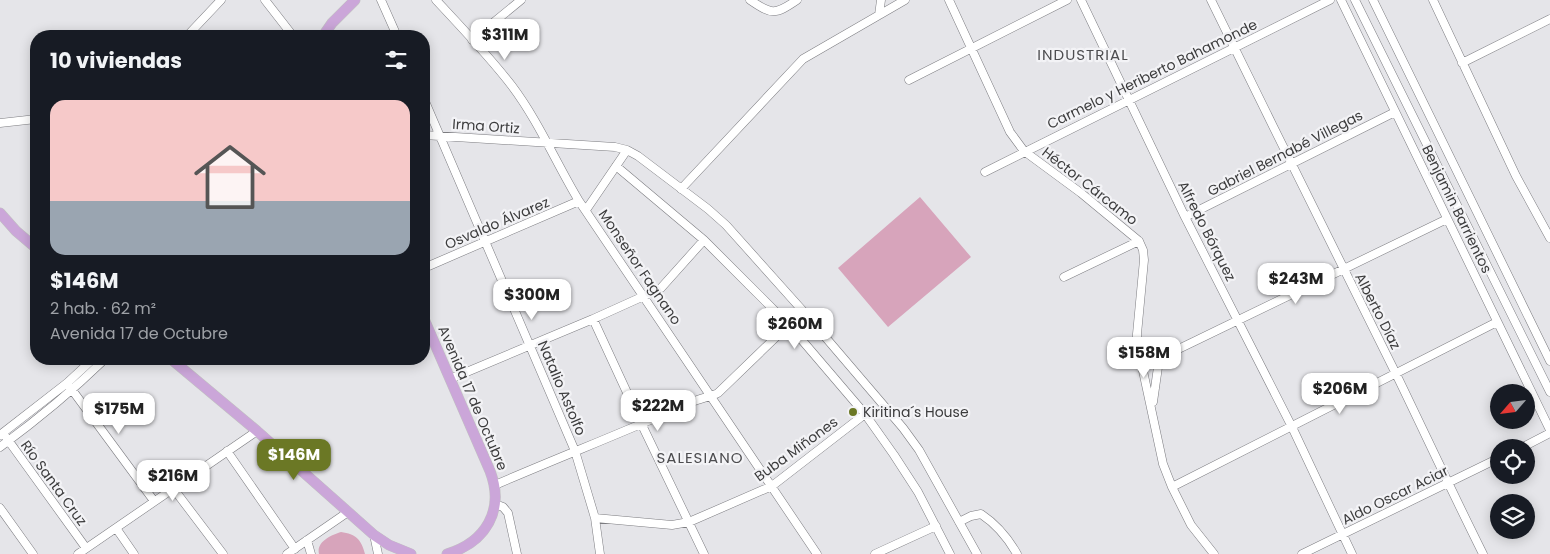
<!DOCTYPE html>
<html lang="es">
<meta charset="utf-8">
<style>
:root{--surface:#171b24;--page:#20242c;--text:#f1f3f6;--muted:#9ea1a6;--accent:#6b7825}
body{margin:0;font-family:Poppins,sans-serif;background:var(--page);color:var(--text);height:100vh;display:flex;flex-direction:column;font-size:19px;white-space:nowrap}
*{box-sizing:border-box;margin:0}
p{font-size:16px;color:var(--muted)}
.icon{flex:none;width:28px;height:28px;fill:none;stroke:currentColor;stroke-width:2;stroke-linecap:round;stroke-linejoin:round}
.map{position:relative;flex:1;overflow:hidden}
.drawer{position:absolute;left:30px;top:30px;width:400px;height:335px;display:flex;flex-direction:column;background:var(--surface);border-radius:20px;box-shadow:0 2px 12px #0003}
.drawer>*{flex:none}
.needle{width:32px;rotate:242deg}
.buttons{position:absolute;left:1490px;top:384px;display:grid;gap:10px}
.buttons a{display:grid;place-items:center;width:45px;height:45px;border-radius:50%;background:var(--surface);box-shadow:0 2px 12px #0003;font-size:25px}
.price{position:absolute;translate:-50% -42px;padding:0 11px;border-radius:10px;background:#fff;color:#222;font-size:16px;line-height:32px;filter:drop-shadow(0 1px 2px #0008)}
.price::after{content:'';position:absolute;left:50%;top:30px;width:15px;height:11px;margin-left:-8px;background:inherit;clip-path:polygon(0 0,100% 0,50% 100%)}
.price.selected{background:var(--accent);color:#fff}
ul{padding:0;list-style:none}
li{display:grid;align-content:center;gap:10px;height:265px;padding:0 20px}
li span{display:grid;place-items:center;height:155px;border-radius:15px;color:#555}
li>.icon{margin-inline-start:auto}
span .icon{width:90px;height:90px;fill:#fffc;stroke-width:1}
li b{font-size:21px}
h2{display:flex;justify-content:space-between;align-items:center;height:60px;padding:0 20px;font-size:21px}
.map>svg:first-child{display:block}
.green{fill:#d7a4bb}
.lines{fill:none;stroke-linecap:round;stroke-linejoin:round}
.minor-casing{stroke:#7c7c80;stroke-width:9}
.major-casing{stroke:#c1c1c1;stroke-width:11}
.minor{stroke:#fff;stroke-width:8}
.major{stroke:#cba6d9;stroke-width:10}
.poi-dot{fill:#6b7825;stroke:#f3f3f6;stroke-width:2}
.labels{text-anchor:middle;stroke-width:4.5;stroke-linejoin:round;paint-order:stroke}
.street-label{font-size:14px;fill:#3c3c3d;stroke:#f3f3f6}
.poi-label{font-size:14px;fill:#3c3c3d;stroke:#f3f3f6;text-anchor:start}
.neighbourhood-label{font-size:15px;letter-spacing:1px;fill:#4d4d50;stroke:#f3f3f6}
</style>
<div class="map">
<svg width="1550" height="554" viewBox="0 0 1550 554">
<rect width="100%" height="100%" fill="#e5e5e9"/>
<!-- green -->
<path class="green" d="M920,197L971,257L888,327L838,268Z
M341,532C356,534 361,539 365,554H319C316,542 331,535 341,532Z"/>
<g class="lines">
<defs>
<path id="minor" d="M265,0L293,36
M381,0L397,36
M436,0C462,28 489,56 512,86C539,122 556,163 579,201L817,554
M750,0C772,15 775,15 797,0
M949,0L1010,132L1024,151L1081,193L1139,241L1143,250L1144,260L1137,334V343L1163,464L1172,487L1191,525L1214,554
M1081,0L1185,217L1292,427L1352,554
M1211,0C1273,127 1336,253 1399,380C1427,438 1454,496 1483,554
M1341,0L1550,430
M1355,0L1550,392
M1373,0L1550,361
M1433,0L1516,176L1550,238
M879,15L881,0
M187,36L221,0
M472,40L521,0
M1462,63L1550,19
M909,80L1067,0
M424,99L575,451L595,518L600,554
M0,123L36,119
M424,135L615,147L627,150L638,156L708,209L726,225L803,311L903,428L919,450L977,554
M616,166L704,240L789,325L865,414L894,455L918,492L950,554
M985,172L1330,0
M681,189L803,59L905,0
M586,210L627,150
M1185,217L1395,112
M424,268L579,201
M1064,277L1139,241
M593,319L642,425L704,554
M1140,356L1152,359L1160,358L1447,219
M450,379L593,319L655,291L661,288L704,240
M67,383L154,501
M1153,402L1158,367L1164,356
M3,433L86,548
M0,435L67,383L93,359
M0,447C37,420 72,391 105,359
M1521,448L1550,433
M227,451L295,549
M495,485C560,457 627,431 692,402C701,398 710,397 718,393L803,311
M1172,487L1497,322
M173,488L223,554
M495,504L503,507L508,513L517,554
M0,508L33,554
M595,518L672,525L689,522L772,486L865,414
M959,522L971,516L981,514C996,524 1008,538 1017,554
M116,528L134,554
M374,535L378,554
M307,540L311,554
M78,554L257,431
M287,554L348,512
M875,554L936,526
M1302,554L1499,458"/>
<path id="major" d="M323,36L332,23L355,0
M0,213L16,231L36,248
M424,319L490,471C505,510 486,542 447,554
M171,359L257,431L374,535L389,545L411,554"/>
</defs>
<!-- minor casing -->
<use href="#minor" class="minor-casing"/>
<!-- major casing -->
<use href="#major" class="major-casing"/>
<!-- minor -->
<use href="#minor" class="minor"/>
<!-- major -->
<use href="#major" class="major"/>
</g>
<!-- markers -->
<circle class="poi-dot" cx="853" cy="412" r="5"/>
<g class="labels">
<!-- street labels -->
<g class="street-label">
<text transform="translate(1152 74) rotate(-26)" y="5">Carmelo y Heriberto Bahamonde</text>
<text transform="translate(486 126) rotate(4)" y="5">Irma Ortiz</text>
<text transform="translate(1285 153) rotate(-27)" y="5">Gabriel Bernabé Villegas</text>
<text transform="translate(1090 186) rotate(38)" y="5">Héctor Cárcamo</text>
<text transform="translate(1457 209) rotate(64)" y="5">Benjamin Barrientos</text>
<text transform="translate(497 223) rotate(-23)" y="5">Osvaldo Álvarez</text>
<text transform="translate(1207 231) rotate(63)" y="5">Alfredo Bórquez</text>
<text transform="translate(640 267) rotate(56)" y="5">Monseñor Fagnano</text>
<text transform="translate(1378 311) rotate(63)" y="5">Alberto Díaz</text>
<text transform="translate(562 388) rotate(67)" y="5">Natalio Astolfo</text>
<text transform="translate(473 398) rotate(67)" y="5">Avenida 17 de Octubre</text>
<text transform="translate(796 449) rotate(-36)" y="5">Buba Miñones</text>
<text transform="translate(54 483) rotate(54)" y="5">Río Santa Cruz</text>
<text transform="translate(1395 495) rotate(-26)" y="5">Aldo Oscar Aciar</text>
</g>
<!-- poi labels -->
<g class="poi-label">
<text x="863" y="417">Kiritina´s House</text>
</g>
<!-- neighbourhood labels -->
<g class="neighbourhood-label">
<text x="1083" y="60">INDUSTRIAL</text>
<text x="700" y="463">SALESIANO</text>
</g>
</g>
</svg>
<div class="buttons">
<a><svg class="needle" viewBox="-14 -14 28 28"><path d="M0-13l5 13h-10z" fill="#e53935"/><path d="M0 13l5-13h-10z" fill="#9ea1a6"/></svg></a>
<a><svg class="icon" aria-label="locate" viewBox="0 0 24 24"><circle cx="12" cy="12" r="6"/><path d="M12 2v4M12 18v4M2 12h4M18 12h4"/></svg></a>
<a><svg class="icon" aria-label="layers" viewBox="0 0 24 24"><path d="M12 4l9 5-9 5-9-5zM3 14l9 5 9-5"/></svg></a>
</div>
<b class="price" style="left:505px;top:61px">$311M</b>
<b class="price" style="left:1296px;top:305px">$243M</b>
<b class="price" style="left:532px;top:321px">$300M</b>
<b class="price" style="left:795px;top:350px">$260M</b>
<b class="price" style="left:1144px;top:379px">$158M</b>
<b class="price" style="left:1340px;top:415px">$206M</b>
<b class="price" style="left:658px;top:432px">$222M</b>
<b class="price" style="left:119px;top:435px">$175M</b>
<b class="price selected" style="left:294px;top:481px">$146M</b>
<b class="price" style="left:173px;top:502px">$216M</b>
<section class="drawer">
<h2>10 viviendas<svg class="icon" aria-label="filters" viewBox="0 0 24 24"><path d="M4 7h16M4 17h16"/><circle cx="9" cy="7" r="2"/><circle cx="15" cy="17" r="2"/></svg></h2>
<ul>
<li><span style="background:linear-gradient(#f6c9c9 65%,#9aa5b1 0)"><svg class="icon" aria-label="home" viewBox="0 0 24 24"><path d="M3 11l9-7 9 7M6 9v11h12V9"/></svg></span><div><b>$146M</b><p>2 hab. · 62 m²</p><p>Avenida 17 de Octubre</p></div></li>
</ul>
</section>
</div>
